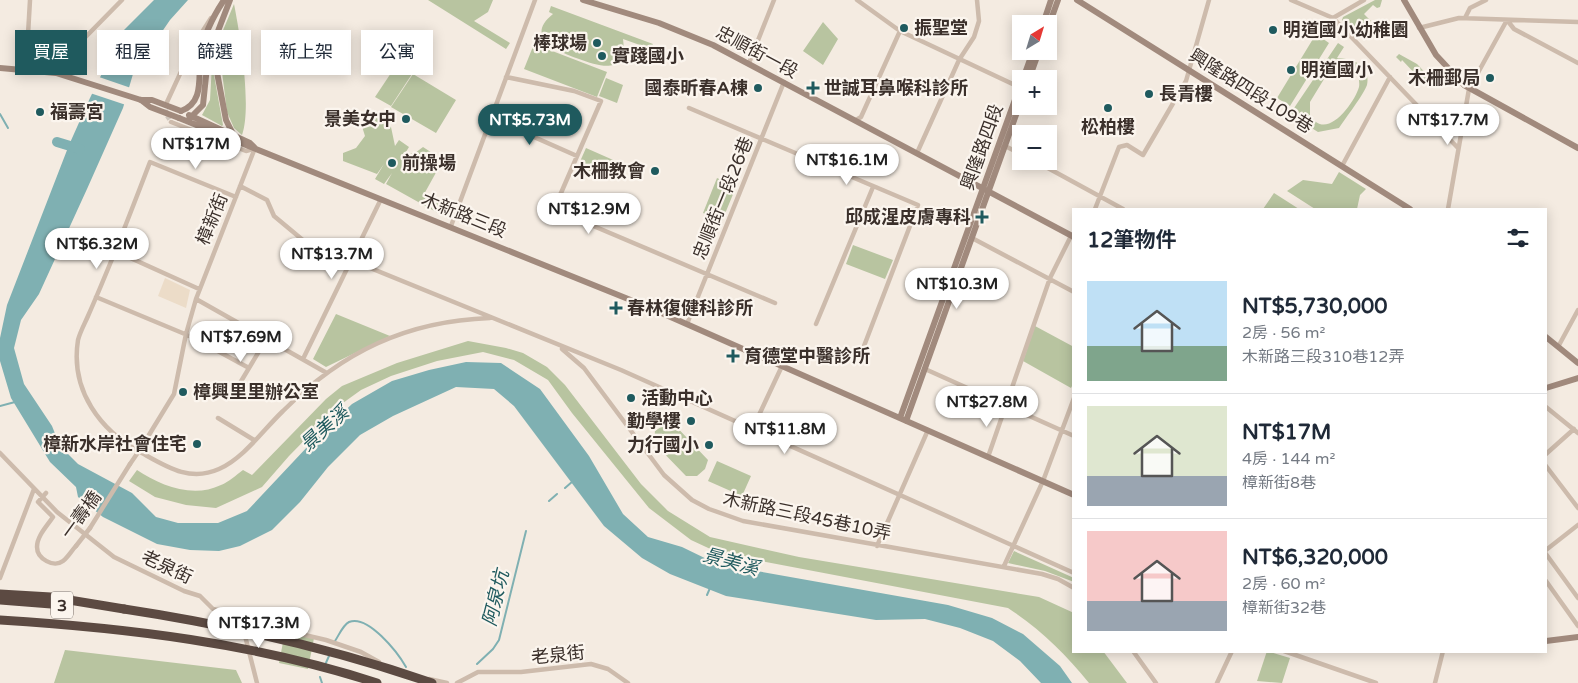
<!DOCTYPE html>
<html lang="zh-TW">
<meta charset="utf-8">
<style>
:root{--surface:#fff;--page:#f2f2f3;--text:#1f2937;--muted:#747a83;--line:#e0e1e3;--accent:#1f5a5e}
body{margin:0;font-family:"Varela Round","Noto Sans TC",sans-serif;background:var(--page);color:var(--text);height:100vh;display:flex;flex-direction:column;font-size:19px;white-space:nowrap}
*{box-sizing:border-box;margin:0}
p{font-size:16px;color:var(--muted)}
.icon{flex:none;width:28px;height:28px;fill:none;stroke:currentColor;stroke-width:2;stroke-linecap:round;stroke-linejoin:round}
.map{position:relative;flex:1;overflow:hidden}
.drawer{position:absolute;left:1072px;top:208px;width:475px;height:445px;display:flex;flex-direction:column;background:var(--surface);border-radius:0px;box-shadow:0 2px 12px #0003}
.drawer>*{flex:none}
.top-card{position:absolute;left:15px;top:30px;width:475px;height:45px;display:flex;gap:10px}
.needle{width:32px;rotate:38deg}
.fabs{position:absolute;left:1012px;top:15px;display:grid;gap:10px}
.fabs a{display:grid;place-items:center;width:45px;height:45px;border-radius:0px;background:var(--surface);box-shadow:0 2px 12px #0003;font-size:25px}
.price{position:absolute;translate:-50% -42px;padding:0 11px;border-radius:18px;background:#fff;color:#222;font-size:16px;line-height:32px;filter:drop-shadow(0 1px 2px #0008)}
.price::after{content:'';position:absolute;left:50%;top:30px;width:15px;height:11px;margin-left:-8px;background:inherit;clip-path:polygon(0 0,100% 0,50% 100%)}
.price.current{background:var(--accent);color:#fff}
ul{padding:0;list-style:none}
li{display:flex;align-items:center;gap:15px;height:125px;padding:0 15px}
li+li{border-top:1px solid var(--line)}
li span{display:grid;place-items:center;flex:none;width:140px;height:100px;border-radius:0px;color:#555}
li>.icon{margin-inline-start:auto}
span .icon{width:60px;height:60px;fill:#fffc;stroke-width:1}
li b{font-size:21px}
h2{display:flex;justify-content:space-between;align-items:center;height:60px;padding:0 15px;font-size:21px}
.pill{padding:0 18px;border-radius:0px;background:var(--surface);box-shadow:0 2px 12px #0003;font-size:18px;line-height:45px}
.pill.current{background:var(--accent);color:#fff}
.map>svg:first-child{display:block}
.green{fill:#b8c4a0;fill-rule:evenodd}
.plaza{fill:#ecdcc8}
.water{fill:#7fb0b2}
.pier{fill:#f4ebe1}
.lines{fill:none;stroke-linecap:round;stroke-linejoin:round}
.stream{stroke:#7fb0b2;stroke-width:2}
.river{stroke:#7fb0b2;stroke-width:10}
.street-tunnel{stroke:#cfc6bd;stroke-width:4.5;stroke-dasharray:4.5 2;stroke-linecap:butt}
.street{stroke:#cdbbac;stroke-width:4.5}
.secondary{stroke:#a18a7d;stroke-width:6}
.highway{stroke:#5c4a42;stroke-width:9}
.street-bridge{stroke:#cdbbac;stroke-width:4.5}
.secondary-bridge{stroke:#a18a7d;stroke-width:6}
.highway-bridge{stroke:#5c4a42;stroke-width:9}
.poi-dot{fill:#1f5a5e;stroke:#fbf5ee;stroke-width:2}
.labels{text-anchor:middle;stroke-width:4.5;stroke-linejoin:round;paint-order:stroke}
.shield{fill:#fbf5ee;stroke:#756b66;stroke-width:1}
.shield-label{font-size:16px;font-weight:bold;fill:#3b302b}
.poi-label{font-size:18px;font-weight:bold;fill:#3b302b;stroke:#fbf5ee;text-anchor:start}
.street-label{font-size:18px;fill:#3b302b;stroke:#fbf5ee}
.water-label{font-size:19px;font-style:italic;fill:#1f5a5e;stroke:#fbf5ee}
</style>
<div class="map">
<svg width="1578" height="683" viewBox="0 0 1578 683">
<rect width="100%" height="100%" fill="#f4ebe1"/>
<!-- green -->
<path class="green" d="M428,0H493L488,12L474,21L510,43L506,49Z
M1375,0H1382L1380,7L1377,8L1373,5L1364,14L1371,21L1352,30L1342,20L1343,17Z
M234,4C240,34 252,107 242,135L234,128L227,112L221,64V35Z
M551,6L653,44L651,49L623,39C628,75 601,67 579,59C559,52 523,38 553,14L549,12Z
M823,22L838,39L823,65L803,51Z
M1316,34L1329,43L1290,106L1277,98Z
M1338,43L1344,47L1337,58C1352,58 1371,65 1367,85C1364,94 1345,119 1339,128L1318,132L1310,127L1302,111L1296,119L1290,114ZM1347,64L1357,71C1358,75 1360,82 1359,87C1355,102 1326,143 1310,115V102L1332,66Z
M534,44L607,72L597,97L524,69Z
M1399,54L1417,64L1434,82L1444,80L1441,83L1431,85L1425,79L1421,80L1402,60L1401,62L1396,57Z
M212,64L223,125L222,126L202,115L210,100Z
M397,64L412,74L391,106L375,97Z
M413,74L456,100L436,133L391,107Z
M606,78L623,85L617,103L599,96Z
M366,111L391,127L395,146L399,140L409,147L404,155L415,153L423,147L443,160L423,196L430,203H436L441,198L452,201L445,217L386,184L392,173L384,184L375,179L384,164L377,174L343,161V153L356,148L365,136L360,120Z
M586,148L620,163L613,181L578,166Z
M1339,172L1366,189L1360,195L1357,209H1315L1287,191L1303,180L1332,184Z
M717,178L736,187L722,221L703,213Z
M1274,193L1299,209H1263Z
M853,245L893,260L885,279L846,264Z
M336,314L390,336L326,367L313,359Z
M1035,326L1074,347V382L1071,388L1023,361Z
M468,341L506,348L523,353L547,367L565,385L641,484L668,511L710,537L799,557L1039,597L1074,613V651H1103L1127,683H1089C1065,653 1040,629 1008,608L719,553L691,540L649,508L572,413L548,380L514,360L483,352L437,361L391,376L361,390L336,408L289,456L262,487L216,508L186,505L155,497L129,481L137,470C160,485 192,499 221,485C229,482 236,475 243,470L252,475L326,399L342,386L397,363Z
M670,420L708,460L705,469L697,476H686L654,443L655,431L661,427L668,426L666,424Z
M717,461L751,476L742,496L708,481Z
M1014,551L1074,578V582L1045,571L1008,563Z
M285,632L314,638L308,669L279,663Z
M65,650L236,670L242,683H54Z
M1267,651L1290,658L1282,683L1257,681Z"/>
<!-- plaza -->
<path class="plaza" d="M165,278L190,290L186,308L158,296Z"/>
<!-- water -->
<path class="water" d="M154,0H188L170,20L133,74L123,108L87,189L39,294L21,320L14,348L24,384L52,426L60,446L78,464L132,493L156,517L178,523H218L247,511L309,445L352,404L392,381L429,370L466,362L501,363L540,389L589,456L623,514L648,537L682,547L717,564L948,605L992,618L1023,634L1060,666L1072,683H1041L1020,661L993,641L960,628L925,619L876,620L726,596L670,574L642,558L604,526L514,406L494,389L456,387L393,416L360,435L328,467L300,502L272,530L240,546L219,551L190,550L157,544L103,517L78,497L76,487L50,462L11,398L0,361V338L7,305L69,145L90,98L122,32Z"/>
<!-- pier -->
<path class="pier" d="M99,77L131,88L126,105L90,93Z"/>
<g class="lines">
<!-- stream -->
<path class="stream" d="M0,114L8,128
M0,406L15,402
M565,488L573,481
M549,501L557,494
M707,595L710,588
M335,641C339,635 343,625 349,622C368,614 398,653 406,667
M477,664L493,649L499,640L526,531
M325,665L329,656
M320,677L322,683"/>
<!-- river -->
<path class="river" d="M57,142L80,149"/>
<!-- street-tunnel -->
<path class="street-tunnel" d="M166,103V114L171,122"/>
<!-- street -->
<path class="street" d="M857,0L900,31L1021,88
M1291,0L1333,18L1458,148
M1333,18L1364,0
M1465,18L1470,8L1486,0
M1419,28L1459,18L1578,22
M749,63L774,0
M26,69L30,0
M56,73L59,64L122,0
M506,77L574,91L601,101L561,193L551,208L775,303
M167,102L192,48L211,18
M689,108L918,205L864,346
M491,118L577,156
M856,120L861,117L900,31
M171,122L246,151L253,149
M1003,147L1005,146L1021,154
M917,153L959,60L974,37L979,21L977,0
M1035,161L1123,209
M1342,166L1390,77
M240,186L267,200L274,216L304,241L621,370L1074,573
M236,197L150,162C137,196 124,230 110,264C103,281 96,298 88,316C85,323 80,332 78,340C70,390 100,431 142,453C167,467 190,482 219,469C244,458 263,430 283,411C342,352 406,321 490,318
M1095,209L1119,147L1127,145L1143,155L1186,81L1209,0
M1448,209L1469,89L1507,20L1514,29L1578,63
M451,226L535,0
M972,238L1074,292
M115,251L199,289
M96,297L192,337L249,368
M196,299L325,372
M687,324L784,82
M816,324L873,187
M1558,347L1578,310
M562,349L584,368L664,475L692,500L709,509L743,521L1042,574L1058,579L1074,588
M303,359L381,199
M925,369L1074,436
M231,398L267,338
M1546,407L1578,433
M218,418L254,440
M752,430L782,366
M141,448L174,394L186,334L196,299L255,148
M0,453L57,512L114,557L184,591L200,596L213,609L229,613L241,620L326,640L361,652L379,662
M1546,454L1574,429
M988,457L1050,278L1071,236
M1546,466L1578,508
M46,493L38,502L53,517C47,526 37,536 37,547C37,559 54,568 63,561C68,557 72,550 76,546
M90,528L130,464
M877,546L928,430
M1546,550L1578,525
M1546,554L1578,598
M1004,566L1043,481L1074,398
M0,578L34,489
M1546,581L1578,626
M241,620L257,683
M1133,651L1156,683
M1284,651L1376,683
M429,679L447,683
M457,683L478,672H521L591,664L608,669L628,683
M1217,683L1232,651
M1435,683L1443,651"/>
<!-- secondary -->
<path class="secondary" d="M583,0L659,23L713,45L1074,237
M1077,0L1410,209
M1404,0L1436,55L1464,85L1578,148
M1043,24L1051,0
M1049,25L1058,0
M212,46L226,120L234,136
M0,68L56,73L141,100
M1023,79L1033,51
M1029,79L1039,51
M181,111C206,102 197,74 201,53C204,35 214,15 224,0
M189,115L250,143L255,148
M179,118L648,307L1074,495
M187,121L203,105L208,57L230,0
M1546,337L1578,363
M1546,388L1578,378
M900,418L1021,83
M906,421L1021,101
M1546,641L1578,637"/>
<!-- highway -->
<path class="highway" d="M0,594L51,597L124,609
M0,600L64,605"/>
<!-- street-bridge -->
<path class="street-bridge" d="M130,464L141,448
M76,546L90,528"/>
<!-- secondary-bridge -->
<path class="secondary-bridge" d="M141,100L150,107L179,118
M141,100H152L181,111"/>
<!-- highway-bridge -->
<path class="highway-bridge" d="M124,609C229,625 331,648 432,683
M0,620C127,628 255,643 377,683"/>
</g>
<!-- markers -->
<g class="poi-dot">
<circle cx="904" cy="28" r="5"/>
<circle cx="1273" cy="30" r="5"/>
<circle cx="597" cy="43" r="5"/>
<circle cx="602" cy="56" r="5"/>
<circle cx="1291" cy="70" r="5"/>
<circle cx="1490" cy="78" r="5"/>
<circle cx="758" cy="88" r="5"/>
<path d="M810.5 80.5h5v5h5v5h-5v5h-5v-5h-5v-5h5z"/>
<circle cx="1149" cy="94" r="5"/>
<circle cx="1108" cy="108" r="5"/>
<circle cx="40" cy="112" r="5"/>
<circle cx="406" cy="119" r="5"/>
<circle cx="392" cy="163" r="5"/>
<circle cx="655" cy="171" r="5"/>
<path d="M979.5 209.5h5v5h5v5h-5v5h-5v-5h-5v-5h5z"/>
<path d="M613.5 300.5h5v5h5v5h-5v5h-5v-5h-5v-5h5z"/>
<path d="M730.5 348.5h5v5h5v5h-5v5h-5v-5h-5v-5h5z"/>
<circle cx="183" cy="392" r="5"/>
<circle cx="631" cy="398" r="5"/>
<circle cx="691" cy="421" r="5"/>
<circle cx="197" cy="444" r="5"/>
<circle cx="709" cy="445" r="5"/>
</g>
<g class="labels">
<!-- shield labels -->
<rect class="shield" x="51" y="591.5" width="22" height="27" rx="4"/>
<g class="shield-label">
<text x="62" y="611">3</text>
</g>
<!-- poi labels -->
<g class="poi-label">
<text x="914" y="34">振聖堂</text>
<text x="1283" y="36">明道國小幼稚園</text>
<text x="587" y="49" text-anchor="end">棒球場</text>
<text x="612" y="62">實踐國小</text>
<text x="1301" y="76">明道國小</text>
<text x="1480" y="84" text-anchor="end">木柵郵局</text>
<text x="748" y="94" text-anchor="end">國泰昕春A棟</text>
<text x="824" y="94">世誠耳鼻喉科診所</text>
<text x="1159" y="100">長青樓</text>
<text x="50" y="118">福壽宮</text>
<text x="396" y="125" text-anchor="end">景美女中</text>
<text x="1108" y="133" text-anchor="middle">松柏樓</text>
<text x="402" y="169">前操場</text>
<text x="645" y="177" text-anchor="end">木柵教會</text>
<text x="971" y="223" text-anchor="end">邱成湦皮膚專科</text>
<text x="627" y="314">春林復健科診所</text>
<text x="744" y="362">育德堂中醫診所</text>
<text x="193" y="398">樟興里里辦公室</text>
<text x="641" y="404">活動中心</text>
<text x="681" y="427" text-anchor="end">勤學樓</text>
<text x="187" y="450" text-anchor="end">樟新水岸社會住宅</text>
<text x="699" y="451" text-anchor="end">力行國小</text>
</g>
<!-- street labels -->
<g class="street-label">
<text transform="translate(757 52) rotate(28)" y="6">忠順街一段</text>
<text transform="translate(1251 91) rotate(32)" y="6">興隆路四段109巷</text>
<text transform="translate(982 147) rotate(-70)" y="6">興隆路四段</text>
<text transform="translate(723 198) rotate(-68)" y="6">忠順街一段26巷</text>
<text transform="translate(464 215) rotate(22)" y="6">木新路三段</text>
<text transform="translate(212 219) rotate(-68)" y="6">樟新街</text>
<text transform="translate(81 515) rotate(-54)" y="6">一壽橋</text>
<text transform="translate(807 516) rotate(12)" y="6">木新路三段45巷10弄</text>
<text transform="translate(167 567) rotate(25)" y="6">老泉街</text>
<text transform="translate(558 655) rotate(-6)" y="6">老泉街</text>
</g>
<!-- water labels -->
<g class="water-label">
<text transform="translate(324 428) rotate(-42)" y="7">景美溪</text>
<text transform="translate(731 561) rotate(15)" y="7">景美溪</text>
<text transform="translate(495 598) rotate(-76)" y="7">阿泉坑</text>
</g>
</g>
</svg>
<div class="fabs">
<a><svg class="needle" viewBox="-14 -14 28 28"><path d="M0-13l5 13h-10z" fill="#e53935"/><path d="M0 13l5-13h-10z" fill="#747a83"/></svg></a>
<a>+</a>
<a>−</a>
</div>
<b class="price current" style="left:530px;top:146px">NT$5.73M</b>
<b class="price" style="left:1448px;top:146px">NT$17.7M</b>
<b class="price" style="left:196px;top:170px">NT$17M</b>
<b class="price" style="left:847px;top:186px">NT$16.1M</b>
<b class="price" style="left:589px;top:235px">NT$12.9M</b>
<b class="price" style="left:97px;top:270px">NT$6.32M</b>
<b class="price" style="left:332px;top:280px">NT$13.7M</b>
<b class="price" style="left:957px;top:310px">NT$10.3M</b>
<b class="price" style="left:241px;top:363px">NT$7.69M</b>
<b class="price" style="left:987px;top:428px">NT$27.8M</b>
<b class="price" style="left:785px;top:455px">NT$11.8M</b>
<b class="price" style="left:259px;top:649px">NT$17.3M</b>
<div class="top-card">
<a class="pill current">買屋</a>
<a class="pill">租屋</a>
<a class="pill">篩選</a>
<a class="pill">新上架</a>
<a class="pill">公寓</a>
</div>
<section class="drawer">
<h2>12筆物件<svg class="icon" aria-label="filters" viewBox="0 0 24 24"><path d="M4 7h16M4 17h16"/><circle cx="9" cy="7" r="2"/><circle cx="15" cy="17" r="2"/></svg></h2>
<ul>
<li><span style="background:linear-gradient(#bfe0f5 65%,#7fa58c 0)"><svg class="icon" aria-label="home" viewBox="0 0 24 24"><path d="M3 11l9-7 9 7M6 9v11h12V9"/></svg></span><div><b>NT$5,730,000</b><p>2房 · 56 m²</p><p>木新路三段310巷12弄</p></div></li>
<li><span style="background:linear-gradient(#dfe7d0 70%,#9aa5b1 0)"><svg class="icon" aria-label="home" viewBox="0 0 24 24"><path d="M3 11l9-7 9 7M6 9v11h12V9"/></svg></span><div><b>NT$17M</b><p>4房 · 144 m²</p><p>樟新街8巷</p></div></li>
<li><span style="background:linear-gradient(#f6c9c9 70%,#9aa5b1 0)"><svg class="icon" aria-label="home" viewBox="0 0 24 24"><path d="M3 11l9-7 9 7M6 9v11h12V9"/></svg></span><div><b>NT$6,320,000</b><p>2房 · 60 m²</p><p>樟新街32巷</p></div></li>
</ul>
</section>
</div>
